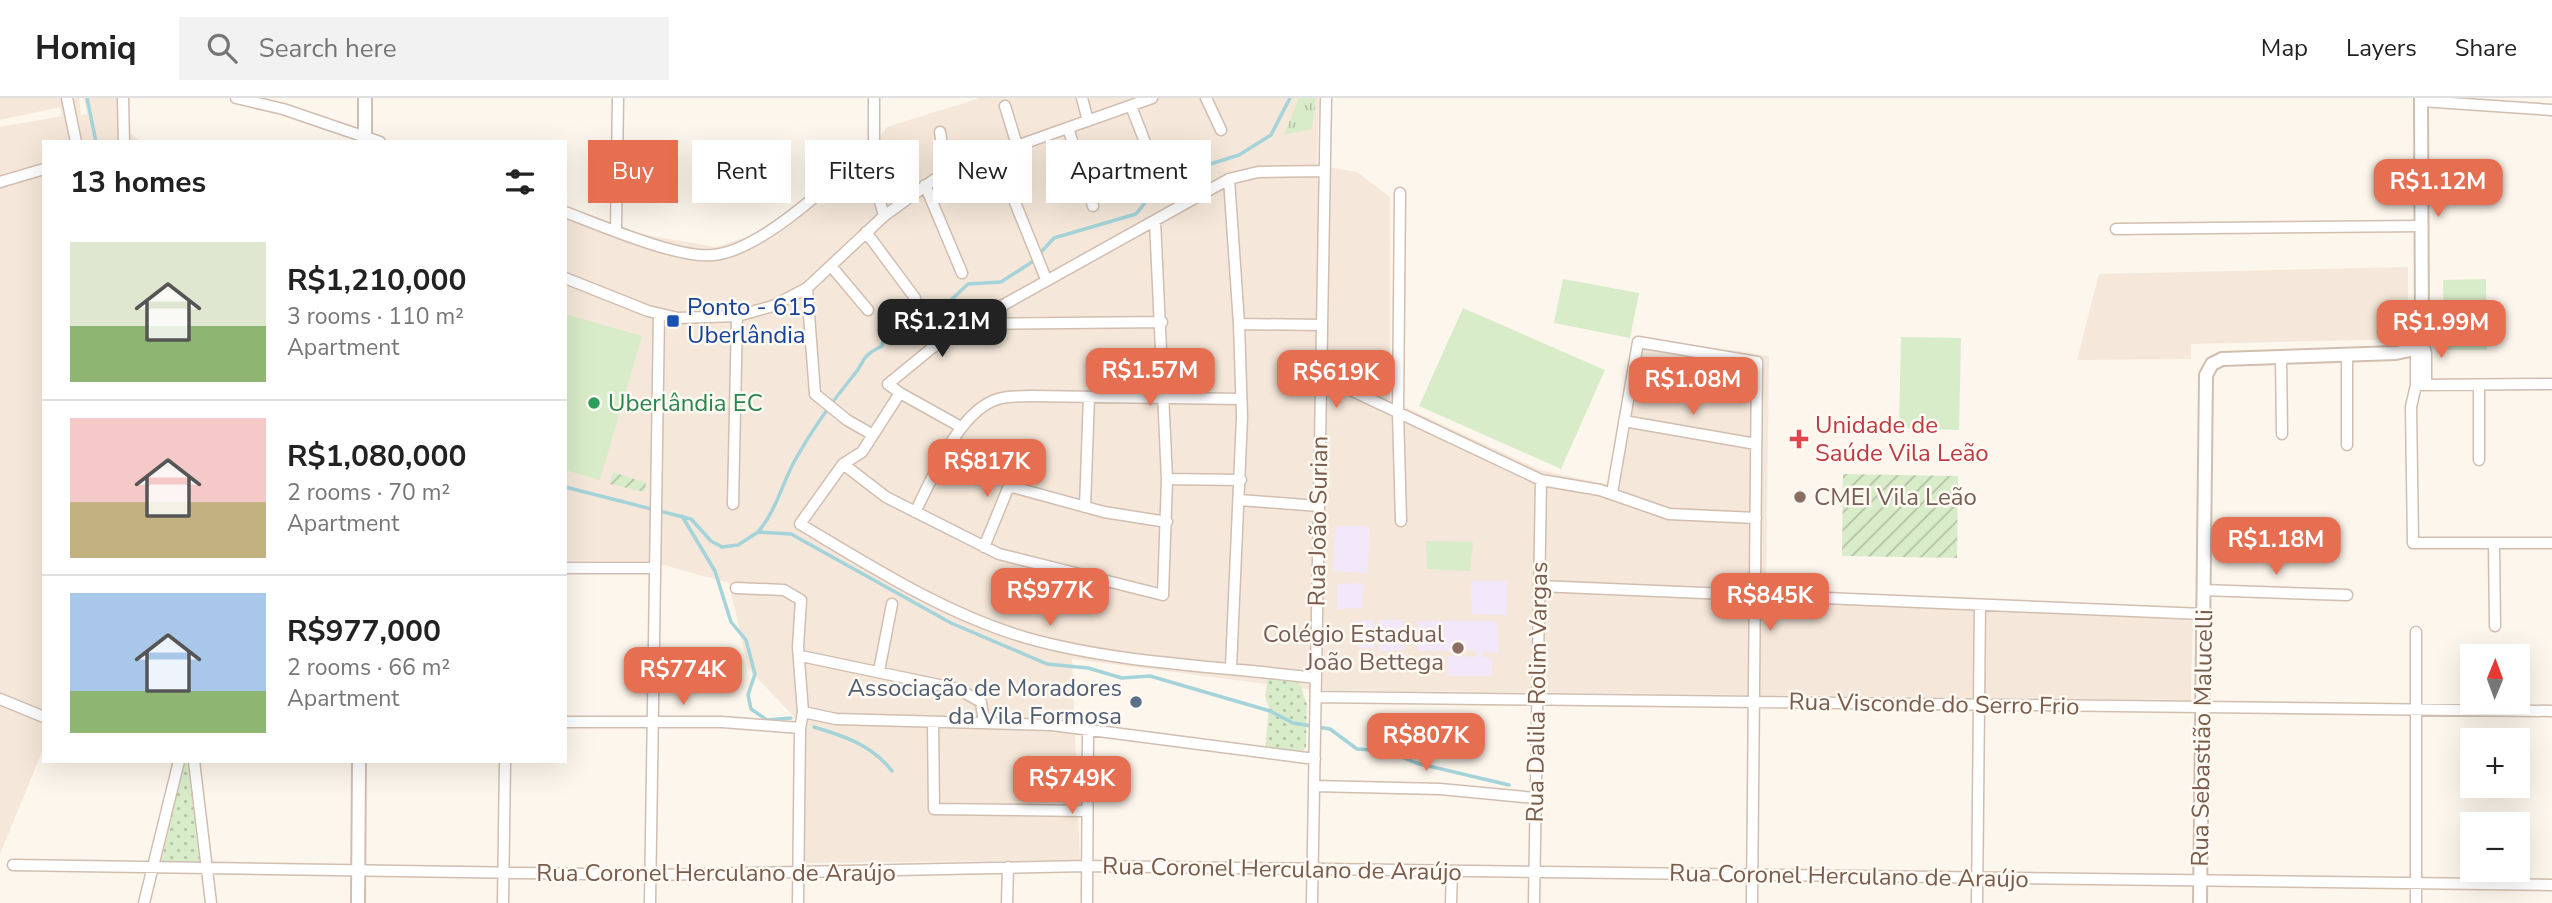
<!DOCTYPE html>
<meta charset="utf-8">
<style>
:root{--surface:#fff;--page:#f2f2f2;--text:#222;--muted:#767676;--line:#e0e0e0;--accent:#e76f51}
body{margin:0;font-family:"Nunito Sans",sans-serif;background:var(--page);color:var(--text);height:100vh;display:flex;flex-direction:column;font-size:26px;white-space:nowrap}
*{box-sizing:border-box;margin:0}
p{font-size:23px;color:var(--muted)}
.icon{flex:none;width:38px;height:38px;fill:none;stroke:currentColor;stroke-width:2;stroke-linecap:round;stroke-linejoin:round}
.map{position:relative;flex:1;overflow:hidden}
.drawer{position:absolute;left:42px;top:42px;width:525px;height:623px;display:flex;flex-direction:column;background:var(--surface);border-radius:0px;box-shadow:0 7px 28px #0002}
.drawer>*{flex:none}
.guide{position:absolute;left:588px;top:42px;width:665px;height:63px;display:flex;gap:14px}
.needle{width:46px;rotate:1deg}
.fabs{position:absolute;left:2460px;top:546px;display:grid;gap:14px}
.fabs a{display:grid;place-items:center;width:70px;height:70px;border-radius:0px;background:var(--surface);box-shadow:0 7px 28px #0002;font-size:35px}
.price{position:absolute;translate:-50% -60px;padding:0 16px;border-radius:14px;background:var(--accent);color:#fff;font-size:23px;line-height:46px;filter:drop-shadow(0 2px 4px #0008)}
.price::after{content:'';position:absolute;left:50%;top:42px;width:21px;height:16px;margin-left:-10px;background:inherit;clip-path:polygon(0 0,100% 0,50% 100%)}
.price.selected{background:#222;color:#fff}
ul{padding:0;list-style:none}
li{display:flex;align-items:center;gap:21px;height:175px;padding:0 28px}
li+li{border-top:2px solid var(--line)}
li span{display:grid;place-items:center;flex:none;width:196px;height:140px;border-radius:0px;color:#555}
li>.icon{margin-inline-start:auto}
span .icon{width:84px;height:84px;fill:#fffc;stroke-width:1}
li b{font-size:30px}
h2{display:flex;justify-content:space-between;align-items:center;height:84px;padding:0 28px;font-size:30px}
.tag{padding:0 24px;border-radius:0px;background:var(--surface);box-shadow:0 7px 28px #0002;font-size:24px;line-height:63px}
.tag.selected{background:var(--accent);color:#fff}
header{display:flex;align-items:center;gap:42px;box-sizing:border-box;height:98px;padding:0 35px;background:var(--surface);border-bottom:2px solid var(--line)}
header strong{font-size:33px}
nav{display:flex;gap:38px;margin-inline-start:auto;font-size:24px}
.search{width:490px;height:63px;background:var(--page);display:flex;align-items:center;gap:18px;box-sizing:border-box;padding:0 24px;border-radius:0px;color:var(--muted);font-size:26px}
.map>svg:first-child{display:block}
.residential{fill:#f5e8da}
.education{fill:#f3e8fa}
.grass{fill:url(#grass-tufts)}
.park{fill:url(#park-dots)}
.garden{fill:url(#garden-furrows)}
.pitch{fill:#d8ecc9}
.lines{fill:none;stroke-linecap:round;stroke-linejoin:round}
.stream{stroke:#a5d3da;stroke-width:3.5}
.minor-casing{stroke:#d1beb0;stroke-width:13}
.tertiary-casing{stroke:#d1beb0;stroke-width:16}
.minor{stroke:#fff;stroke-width:10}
.tertiary{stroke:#fff;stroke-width:12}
.transit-dot{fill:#1a4fb4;stroke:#fffaf3;stroke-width:2.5}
.leisure-dot{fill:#2e9e5b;stroke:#fffaf3;stroke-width:2.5}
.health-dot{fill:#e0444e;stroke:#fffaf3;stroke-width:2.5}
.education-dot{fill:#8d6e63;stroke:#fffaf3;stroke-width:2.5}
.service-dot{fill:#5c6f8a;stroke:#fffaf3;stroke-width:2.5}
.labels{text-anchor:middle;stroke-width:5;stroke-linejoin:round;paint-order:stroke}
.transit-label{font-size:24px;fill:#164399;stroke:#fffaf3;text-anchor:start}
.leisure-label{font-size:24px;fill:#27864d;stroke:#fffaf3;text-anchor:start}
.health-label{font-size:24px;fill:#be3a42;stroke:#fffaf3;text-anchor:start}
.education-label{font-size:24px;fill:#785e54;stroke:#fffaf3;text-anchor:start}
.street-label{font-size:24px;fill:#7a5c4d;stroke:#fffaf3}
.service-label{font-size:24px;fill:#4e5e75;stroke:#fffaf3;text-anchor:end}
</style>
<header>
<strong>Homiq</strong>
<div class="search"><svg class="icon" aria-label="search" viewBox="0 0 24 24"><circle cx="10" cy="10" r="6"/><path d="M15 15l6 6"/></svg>Search here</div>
<nav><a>Map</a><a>Layers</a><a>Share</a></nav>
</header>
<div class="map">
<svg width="2552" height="805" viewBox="0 0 2552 805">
<defs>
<pattern id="grass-tufts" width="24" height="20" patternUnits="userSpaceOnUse" patternTransform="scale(1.75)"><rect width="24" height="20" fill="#d8ecc9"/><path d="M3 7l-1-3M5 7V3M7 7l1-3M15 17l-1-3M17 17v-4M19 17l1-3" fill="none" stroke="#b4c2a5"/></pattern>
<pattern id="park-dots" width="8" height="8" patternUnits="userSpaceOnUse" patternTransform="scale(1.75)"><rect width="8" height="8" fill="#d8ecc9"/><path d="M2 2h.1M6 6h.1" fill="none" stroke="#b4c2a5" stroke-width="1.8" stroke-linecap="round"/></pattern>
<pattern id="garden-furrows" width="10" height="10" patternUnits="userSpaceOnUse" patternTransform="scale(1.75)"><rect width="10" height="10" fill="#d8ecc9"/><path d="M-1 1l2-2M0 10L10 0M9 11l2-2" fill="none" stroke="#b4c2a5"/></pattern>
</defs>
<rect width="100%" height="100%" fill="#fdf6ec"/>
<!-- residential -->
<path class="residential" d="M0,0H79L81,17L87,16L84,0H119V29L143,44H44V649L0,756V29L62,18L60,9L0,22Z
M980,0H1319L1317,67L1357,74L1390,99V302L1540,372L1618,389L1643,239L1769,258L1766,490L2193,522L2191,602L1312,592L1072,561L1080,762L805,765L795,620L748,570L729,485L649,463H565V113L612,131L715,149L754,137L862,63L887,29Z
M2408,169V238L2405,241L2191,246V261L2077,262L2099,176Z"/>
<!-- education -->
<path class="education" d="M1336,428H1369L1368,475L1333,473Z
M1471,483H1507V517L1472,516Z
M1364,485L1362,510L1337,511V486Z
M1373,522L1375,536L1380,535L1378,522H1403L1404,536H1418L1417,523H1497L1499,555L1483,554L1482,559L1492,560V578H1447L1448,558L1476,559L1475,552L1418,553L1416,541H1405L1404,552L1379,553L1378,541H1374V551L1358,550L1357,523Z"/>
<!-- grass -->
<path class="grass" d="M1299,0H1316L1312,31L1284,37Z"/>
<!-- park -->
<path class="park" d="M1268,578L1295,583L1301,588L1307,607L1306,649L1303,653L1265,649L1269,610L1265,599Z
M185,663H188L200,764H161Z"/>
<!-- garden -->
<path class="garden" d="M613,374L646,385L645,394L610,386Z
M1843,376L1958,378L1957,460L1842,458Z"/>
<!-- pitch -->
<path class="pitch" d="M1563,181L1639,195L1630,240L1554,225Z
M2486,181L2487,252H2444L2443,182Z
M1463,210L1605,272L1561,371L1419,308Z
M565,216L642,238L600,382L565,372Z
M1901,239L1961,240L1959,332L1899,330Z
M1426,443L1473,444L1470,473L1427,471Z"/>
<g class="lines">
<!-- stream -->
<path class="stream" d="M87,0L96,44
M565,389L691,421L711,443L722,449L738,447L758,434L791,436L951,525L1047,566L1088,570L1122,580L1150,578L1270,613L1293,625L1330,631L1357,651L1388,653L1416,665L1509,687
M682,418L715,473L731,524L746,542L755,576L748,597L751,611L767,622L791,620
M758,434C776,413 782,386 795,362C813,330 830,306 853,278C867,262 858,260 882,248L884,238L932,220L968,186L1001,184L1032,164L1054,140L1136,116L1153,95L1188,73L1239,57L1271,37L1290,0
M814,629C844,638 872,647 892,673"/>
<defs>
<path id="minor" d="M67,0L76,44
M123,0L124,44
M236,0L283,11L380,44
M874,0V81L884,118
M1082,0L1088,23
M1206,0L1221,32
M2421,3L2552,12
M1005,8L1017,47
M1131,8L1157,75
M1068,30L1093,108
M940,34L946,73
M995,55L1046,181
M1229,81L1239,226L1242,319L1231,569
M0,84L44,71
M925,87L962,175
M1400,95L1398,314L1401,423
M565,114C600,127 678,161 713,157C762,153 837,80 872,46
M2116,131L2421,128
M616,133L618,0
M866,134L915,200
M831,168L868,212
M565,180L648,213L678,220L737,218L773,208L807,190L884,118L946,73L1152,0
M807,190L815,296L847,322L873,337
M1162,224L970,226L932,250L888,286L900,295L862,354L843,366L800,426C872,469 945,516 1027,540C1119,566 1221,568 1316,580
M971,225L1229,81L1258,74L1324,73
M1239,226L1322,227
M2422,242L2426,255V287
M2421,244L2416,257V287L2411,309L2413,445H2552
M2347,256V347
M2281,258L2282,336
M1321,278L1541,382L1600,392L1669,416L1756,420
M2416,287L2552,286
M2479,288V362
M900,295L961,329
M1624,323L1756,346
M843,366L886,399L999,456L1163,497L1167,381L1155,123
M1167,381L1241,382
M1009,388L1104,414L1167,424
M1612,395L1638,244L1757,264L1752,805
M1240,402L1319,408
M733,406L737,218
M1085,409L1089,299
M915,414C933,380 958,313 998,301C1008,298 1020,298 1031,298L1241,301
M2494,445L2495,528
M984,449L1009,388L1015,357
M565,470H654
M1539,488L2203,516
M736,490L784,492L801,502L798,549L803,614L800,630L798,805
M2203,492L2347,497
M801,558L958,591L981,604L984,625
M879,573L892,506
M1316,599L2552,613
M0,601L44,619
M803,614L836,621L1052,627L1315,661
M565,624H722L800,630
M933,624L934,711L1087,713
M194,663L211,805
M1314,688L1440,691L1535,700
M13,767L651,777L1087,768L2552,787
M144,805L179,663
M503,805L505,663
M650,805L659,216
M1007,805L1008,769
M1087,805L1088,631
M1312,805L1326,0
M1451,805L1452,773
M1534,805L1541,382
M1977,805L1980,507
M2416,805V534"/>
<path id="tertiary" d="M365,44V0
M358,805L359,663
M2200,805L2206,277L2212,266L2222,261L2396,255L2410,252L2422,242L2421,0"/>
</defs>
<!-- minor casing -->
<use href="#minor" class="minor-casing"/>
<!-- tertiary casing -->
<use href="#tertiary" class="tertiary-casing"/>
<!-- minor -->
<use href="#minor" class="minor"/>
<!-- tertiary -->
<use href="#tertiary" class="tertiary"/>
</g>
<!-- markers -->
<rect class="transit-dot" x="666" y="216" width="14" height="14" rx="3.5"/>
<circle class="leisure-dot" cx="594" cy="305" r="7"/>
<path class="health-dot" d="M1795.5 330.5h7v7h7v7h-7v7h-7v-7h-7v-7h7z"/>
<g class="education-dot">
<circle cx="1800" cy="399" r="7"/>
<circle cx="1458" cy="550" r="7"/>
</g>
<circle class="service-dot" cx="1136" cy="604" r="7"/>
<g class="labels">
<!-- transit labels -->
<g class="transit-label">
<text x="687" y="217">Ponto - 615<tspan x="687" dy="28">Uberlândia</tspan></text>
</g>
<!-- leisure labels -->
<g class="leisure-label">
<text x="608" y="313">Uberlândia EC</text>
</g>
<!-- health labels -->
<g class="health-label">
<text x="1815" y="335">Unidade de<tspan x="1815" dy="28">Saúde Vila Leão</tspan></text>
</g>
<!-- education labels -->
<g class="education-label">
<text x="1814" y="407">CMEI Vila Leão</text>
<text x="1444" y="544" text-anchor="end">Colégio Estadual<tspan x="1444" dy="28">João Bettega</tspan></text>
</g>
<!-- street labels -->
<g class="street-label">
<text transform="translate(1318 423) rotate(-89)" y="8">Rua João Surian</text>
<text transform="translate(1537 594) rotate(-89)" y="8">Rua Dalila Rolim Vargas</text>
<text transform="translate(1934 606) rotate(1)" y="8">Rua Visconde do Serro Frio</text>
<text transform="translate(2202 640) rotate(-89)" y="8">Rua Sebastião Malucelli</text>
<text transform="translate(1282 771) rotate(1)" y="8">Rua Coronel Herculano de Araújo</text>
<text x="716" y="783">Rua Coronel Herculano de Araújo</text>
<text transform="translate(1849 778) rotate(1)" y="8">Rua Coronel Herculano de Araújo</text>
</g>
<!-- service labels -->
<g class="service-label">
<text x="1122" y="598">Associação de Moradores<tspan x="1122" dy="28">da Vila Formosa</tspan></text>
</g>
</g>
</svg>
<div class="fabs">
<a><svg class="needle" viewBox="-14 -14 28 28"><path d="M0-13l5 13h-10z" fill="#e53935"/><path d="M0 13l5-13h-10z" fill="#767676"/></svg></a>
<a>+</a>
<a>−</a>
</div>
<b class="price" style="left:2438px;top:121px">R$1.12M</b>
<b class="price selected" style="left:942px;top:261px">R$1.21M</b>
<b class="price" style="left:2441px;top:262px">R$1.99M</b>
<b class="price" style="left:1150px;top:310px">R$1.57M</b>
<b class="price" style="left:1336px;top:312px">R$619K</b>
<b class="price" style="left:1693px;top:319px">R$1.08M</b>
<b class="price" style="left:987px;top:401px">R$817K</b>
<b class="price" style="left:2276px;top:479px">R$1.18M</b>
<b class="price" style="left:1050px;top:530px">R$977K</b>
<b class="price" style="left:1770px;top:535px">R$845K</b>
<b class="price" style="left:683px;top:609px">R$774K</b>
<b class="price" style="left:1426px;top:675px">R$807K</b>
<b class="price" style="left:1072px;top:718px">R$749K</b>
<div class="guide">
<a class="tag selected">Buy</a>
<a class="tag">Rent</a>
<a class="tag">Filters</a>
<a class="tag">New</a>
<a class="tag">Apartment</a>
</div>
<section class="drawer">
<h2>13 homes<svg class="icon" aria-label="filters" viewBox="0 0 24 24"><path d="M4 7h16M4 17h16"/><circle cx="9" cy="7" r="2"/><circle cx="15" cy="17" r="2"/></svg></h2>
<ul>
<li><span style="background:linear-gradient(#dfe7d0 60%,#8fb573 0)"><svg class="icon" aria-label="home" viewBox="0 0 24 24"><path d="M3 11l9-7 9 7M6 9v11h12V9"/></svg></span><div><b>R$1,210,000</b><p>3 rooms · 110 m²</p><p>Apartment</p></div></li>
<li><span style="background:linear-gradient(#f6c9c9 60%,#c2b280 0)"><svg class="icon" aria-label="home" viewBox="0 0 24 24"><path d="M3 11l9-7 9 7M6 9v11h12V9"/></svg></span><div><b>R$1,080,000</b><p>2 rooms · 70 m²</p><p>Apartment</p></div></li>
<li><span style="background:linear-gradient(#a9c7e8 70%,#8fb573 0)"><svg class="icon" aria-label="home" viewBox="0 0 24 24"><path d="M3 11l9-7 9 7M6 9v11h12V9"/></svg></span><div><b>R$977,000</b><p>2 rooms · 66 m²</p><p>Apartment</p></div></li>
</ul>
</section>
</div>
